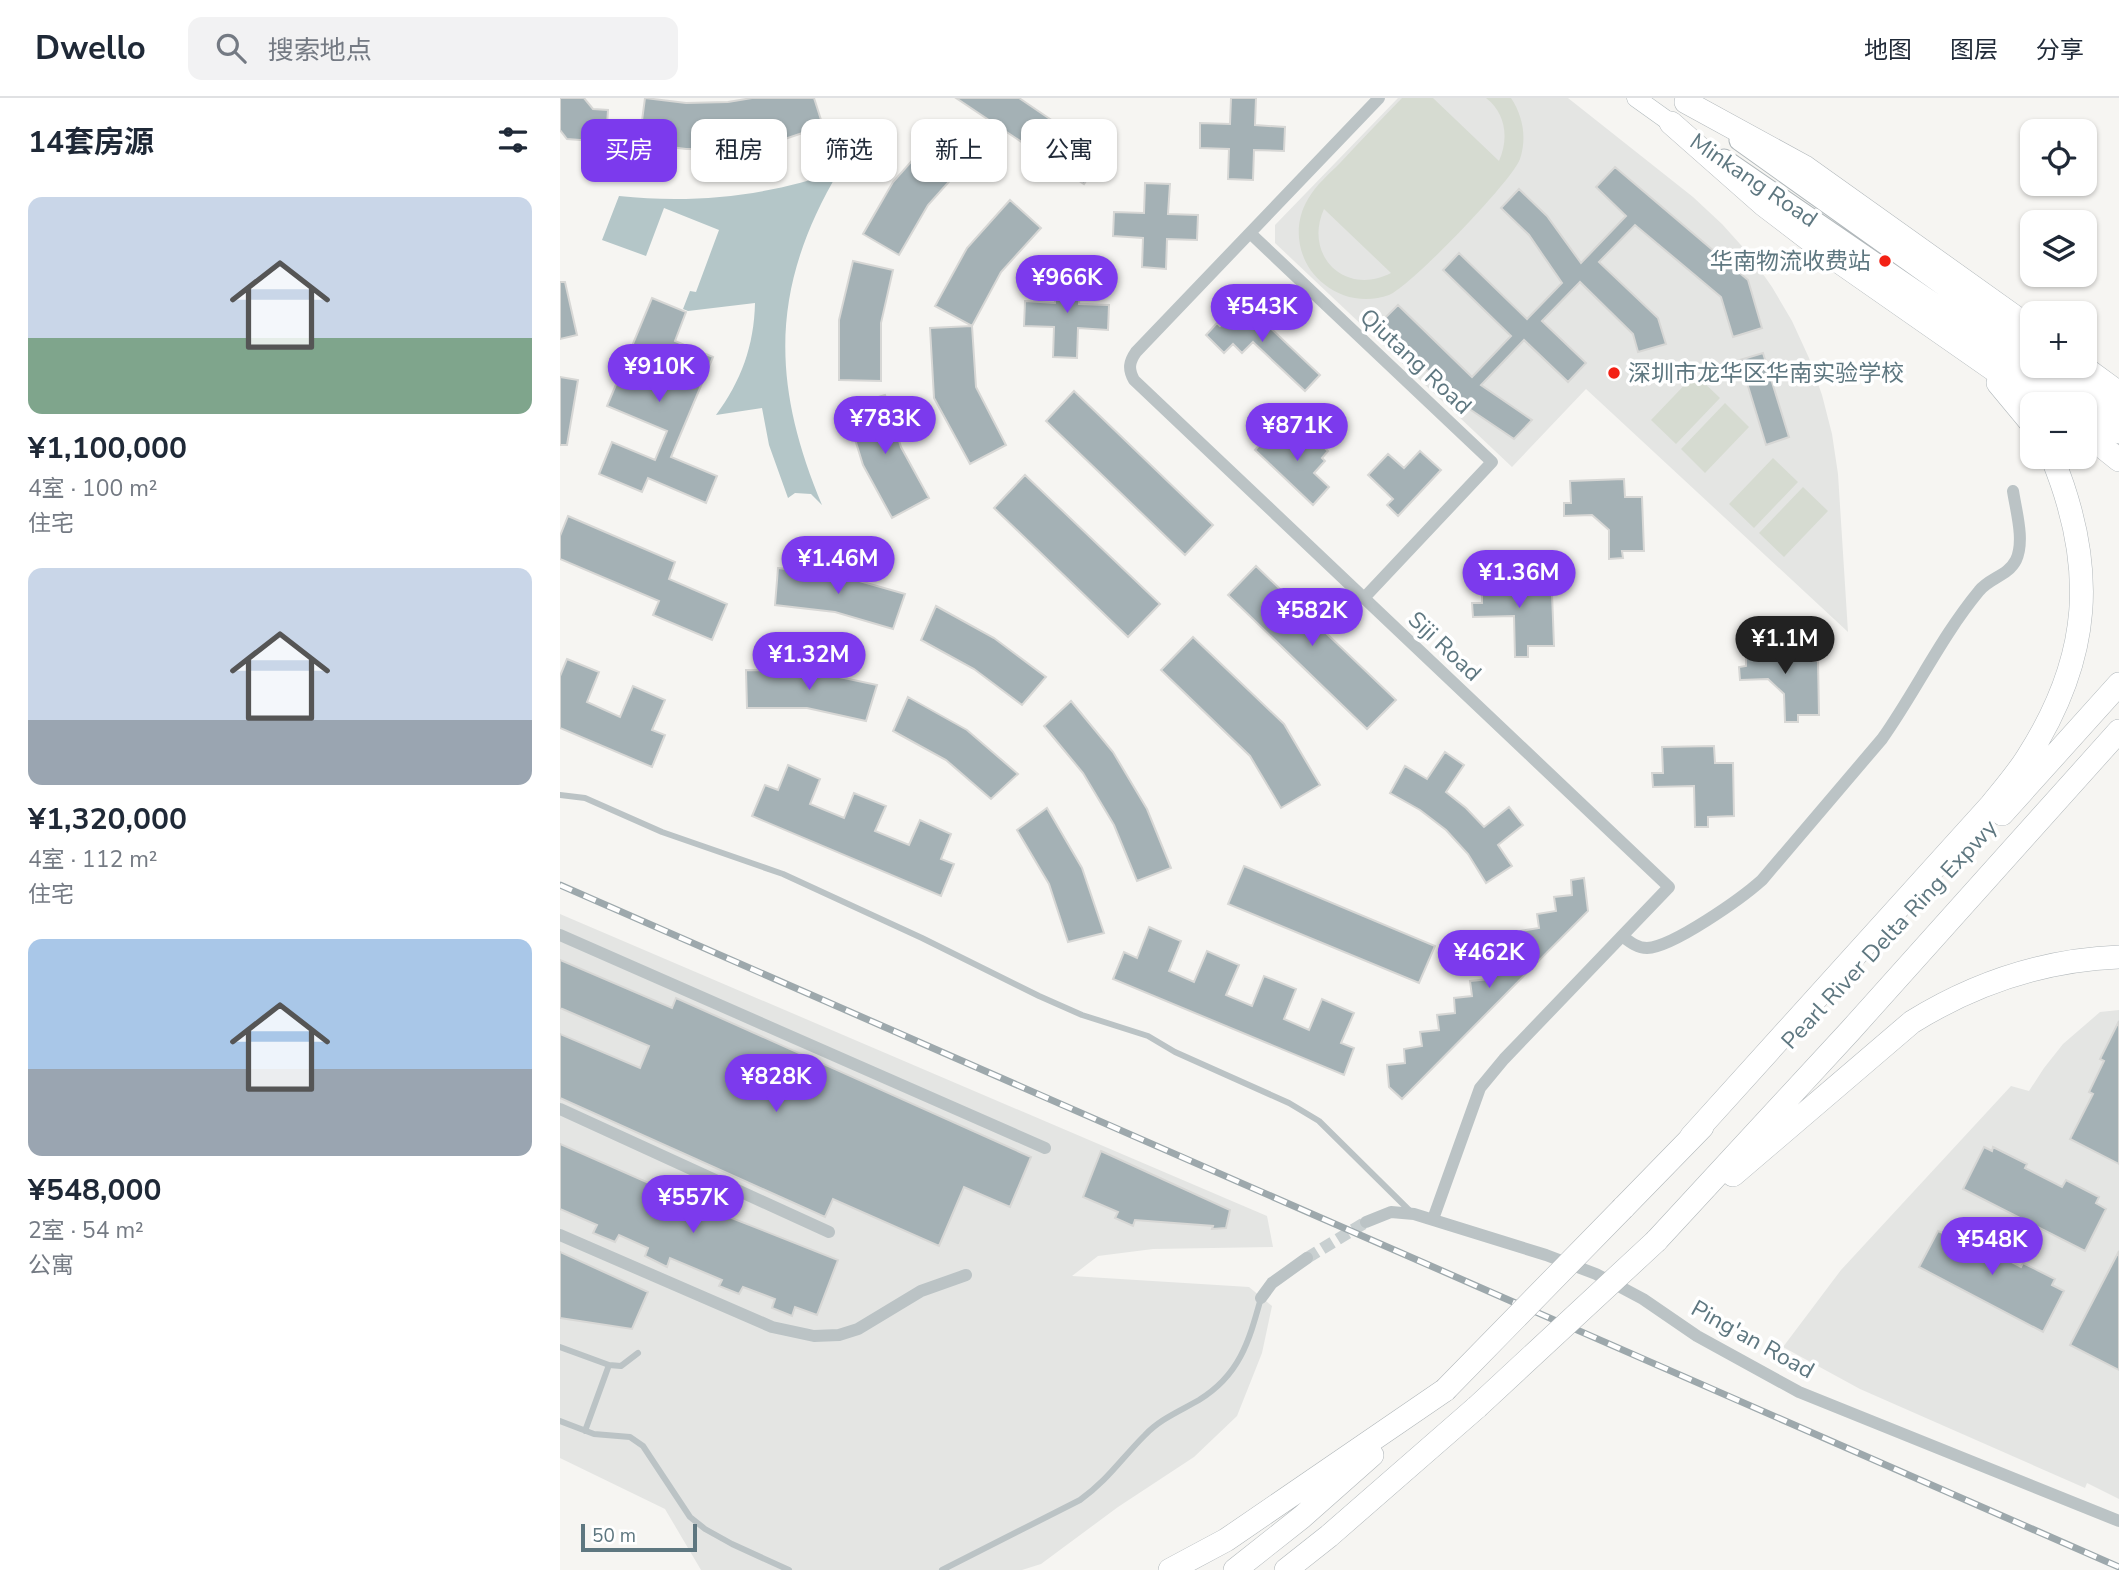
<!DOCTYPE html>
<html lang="zh">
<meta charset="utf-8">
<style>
:root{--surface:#fff;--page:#f2f2f3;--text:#1f2937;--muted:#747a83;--line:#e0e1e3;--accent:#7c3aed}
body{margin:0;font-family:"Nunito Sans","Noto Sans SC",sans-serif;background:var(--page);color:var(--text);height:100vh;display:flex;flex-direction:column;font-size:26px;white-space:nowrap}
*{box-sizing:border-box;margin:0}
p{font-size:23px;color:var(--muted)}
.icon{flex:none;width:38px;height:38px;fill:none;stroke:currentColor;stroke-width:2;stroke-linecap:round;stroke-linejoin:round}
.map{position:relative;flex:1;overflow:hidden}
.details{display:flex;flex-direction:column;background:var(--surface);width:560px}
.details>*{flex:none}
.guide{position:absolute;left:21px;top:21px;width:665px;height:63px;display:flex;gap:14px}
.controls{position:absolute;left:1460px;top:21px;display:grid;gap:14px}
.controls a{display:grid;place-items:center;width:77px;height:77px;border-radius:14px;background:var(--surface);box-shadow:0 2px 5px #0004;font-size:35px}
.scale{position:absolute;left:21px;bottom:18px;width:116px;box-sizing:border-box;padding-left:7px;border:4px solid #5e7780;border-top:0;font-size:19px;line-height:24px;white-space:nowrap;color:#5e7780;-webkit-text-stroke:5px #fff;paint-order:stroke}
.price{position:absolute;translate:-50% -60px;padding:0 16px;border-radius:24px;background:var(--accent);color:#fff;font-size:23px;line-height:46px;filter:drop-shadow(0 2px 4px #0008)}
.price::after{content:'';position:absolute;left:50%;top:42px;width:21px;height:16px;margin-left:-10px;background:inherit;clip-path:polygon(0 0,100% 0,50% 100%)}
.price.selected{background:#222;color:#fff}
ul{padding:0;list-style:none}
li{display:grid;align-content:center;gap:14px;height:371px;padding:0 28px}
li span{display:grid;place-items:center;height:217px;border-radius:14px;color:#555}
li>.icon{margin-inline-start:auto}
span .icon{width:126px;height:126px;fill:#fffc;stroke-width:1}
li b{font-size:30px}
h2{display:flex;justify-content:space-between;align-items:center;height:84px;padding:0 28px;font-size:30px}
.tag{padding:0 24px;border-radius:14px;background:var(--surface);box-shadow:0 2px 5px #0004;font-size:24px;line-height:63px}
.tag.selected{background:var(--accent);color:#fff}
header{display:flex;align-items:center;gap:42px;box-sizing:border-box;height:98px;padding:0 35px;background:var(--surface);border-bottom:2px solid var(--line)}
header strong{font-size:33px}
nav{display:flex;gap:38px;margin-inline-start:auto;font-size:24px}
.search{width:490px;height:63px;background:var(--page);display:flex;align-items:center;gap:18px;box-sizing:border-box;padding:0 24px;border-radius:14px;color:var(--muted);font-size:26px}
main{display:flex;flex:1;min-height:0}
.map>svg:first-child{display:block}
.built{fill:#e4e5e3}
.green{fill:#d6dbd1;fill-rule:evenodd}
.water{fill:#b4c6c8}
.building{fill:#a4b1b5;stroke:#d7d7d5;stroke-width:2}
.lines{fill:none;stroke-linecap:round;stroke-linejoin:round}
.minor-tunnel{stroke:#c8cfd0;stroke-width:12;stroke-dasharray:12 6;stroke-linecap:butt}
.secondary-casing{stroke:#b0b9bc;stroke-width:19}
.primary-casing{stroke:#b1b8bb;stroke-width:23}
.motorway-casing{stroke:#b1b7ba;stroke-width:24}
.service{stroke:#bbc3c5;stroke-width:6}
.minor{stroke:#bbc3c5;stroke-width:12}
.secondary{stroke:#fff;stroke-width:18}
.primary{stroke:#fff;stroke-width:21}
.motorway{stroke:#fff;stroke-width:23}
.rail-casing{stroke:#9da8ac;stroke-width:7}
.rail{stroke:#fff;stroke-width:4.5;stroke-dasharray:13;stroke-linecap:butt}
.motorway-bridge-casing{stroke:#b1b7ba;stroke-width:24;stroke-linecap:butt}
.motorway-bridge{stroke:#fff;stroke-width:23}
.poi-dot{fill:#f32115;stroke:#fff;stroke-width:2.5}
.labels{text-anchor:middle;stroke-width:7;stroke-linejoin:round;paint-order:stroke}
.street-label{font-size:23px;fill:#5e7780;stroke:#fff}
.poi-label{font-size:23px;fill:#5e7780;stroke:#fff;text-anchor:end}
</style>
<header>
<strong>Dwello</strong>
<div class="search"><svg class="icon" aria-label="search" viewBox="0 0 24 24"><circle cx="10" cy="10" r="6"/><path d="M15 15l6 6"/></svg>搜索地点</div>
<nav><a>地图</a><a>图层</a><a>分享</a></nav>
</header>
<main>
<section class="details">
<h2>14套房源<svg class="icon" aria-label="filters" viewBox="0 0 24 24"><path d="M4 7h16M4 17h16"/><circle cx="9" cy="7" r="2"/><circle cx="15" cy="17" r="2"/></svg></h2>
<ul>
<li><span style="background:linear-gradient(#c9d6e8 65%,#7fa58c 0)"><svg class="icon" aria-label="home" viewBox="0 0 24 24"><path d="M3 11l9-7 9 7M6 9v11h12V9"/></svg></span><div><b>¥1,100,000</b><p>4室 · 100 m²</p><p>住宅</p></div></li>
<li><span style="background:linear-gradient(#c9d6e8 70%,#9aa5b1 0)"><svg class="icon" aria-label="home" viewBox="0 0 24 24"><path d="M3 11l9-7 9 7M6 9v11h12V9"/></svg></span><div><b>¥1,320,000</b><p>4室 · 112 m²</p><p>住宅</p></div></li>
<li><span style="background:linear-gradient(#a9c7e8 60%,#9aa5b1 0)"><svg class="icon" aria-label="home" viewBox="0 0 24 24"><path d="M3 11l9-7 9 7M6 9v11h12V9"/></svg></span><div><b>¥548,000</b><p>2室 · 54 m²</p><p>公寓</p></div></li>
</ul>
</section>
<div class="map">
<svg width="1559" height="1472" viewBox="0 0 1559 1472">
<rect width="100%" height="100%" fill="#f6f5f2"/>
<!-- built -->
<path class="built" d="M838,0H1008L1133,99L1162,126L1189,156L1212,189L1232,223L1249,260L1262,297L1272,336L1278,376L1288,534L1026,291L952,369L715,145V127Z
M0,816L707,1118L713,1149L593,1151L538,1158L512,1178L689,1189L712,1208L702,1255L677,1318L634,1359L558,1409L481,1466L462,1472H141L105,1411L0,1360Z
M1559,912V1401L1527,1385L1525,1390L1300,1291L1223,1249L1281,1172L1451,988L1469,993L1484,970L1503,946L1540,914Z"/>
<!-- green -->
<path class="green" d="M842,0H873L939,63C949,41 946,15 926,0H951C963,18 967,40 960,61C952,83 851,188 829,197C807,205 782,201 764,186C738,166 731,129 748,101C756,87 769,76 780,65C800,43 821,22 842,0ZM764,111L831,175C785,199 743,157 764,111Z
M1135,276L1160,300L1116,346L1091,322Z
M1165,305L1189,329L1145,375L1121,351Z
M1213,360L1238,384L1194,430L1169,406Z
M1243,389L1268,413L1224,459L1199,435Z"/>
<!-- water -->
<path class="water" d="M279,73C210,189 211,285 262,407L251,396L235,395L228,400L209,347L202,310L156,317C181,283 194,248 195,205L128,213L123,211L130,193L136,194L159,132L104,110L86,158L42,142L59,98C135,106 207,98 279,73Z"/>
<!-- building -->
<path class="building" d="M0,0H24L33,11L48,12L46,44L7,41L0,32Z
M85,0L126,5L168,4L192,0H254L263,28L219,43L173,51H126L79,45Z
M396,0H459L543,57L524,86Z
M671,0H696L695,27L725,29L724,53L694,52L693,82L668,81L669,51L640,50V25L670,26Z
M373,39L404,67L368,107L339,157L303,136L333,84Z
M1055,69L1188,182L1202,230L1173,239L1161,199L1075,127L1039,164L1098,220L1106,246L1078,254L1073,236L1020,184L982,223L1026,265L1008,284L964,242L921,287L972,322L954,341L902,306L819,226L838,207L912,279L951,238L883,172L899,155L967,221L1002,185L969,137L941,110L959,91L987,118L1021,165L1066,118L1036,89Z
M585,85L610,86L608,116L638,117L637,142L607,141L606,171L582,169L583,140L553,138L554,114L584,115Z
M450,102L481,130L441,174L412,228L375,208L407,150Z
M293,163L333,172L321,225V283L279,282V222Z
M496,175L521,176L519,206L549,207L548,232L518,230L517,260L493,259L494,229L464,228L465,203L495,205Z
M0,184H5L17,237L0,241Z
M92,200L126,214L115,243L153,259L111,359L157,378L146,405L88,380L82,394L39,376L52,344L95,362L107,333L47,308Z
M683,204L760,277L745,293L693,244L682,255L673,246L664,255L646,237L657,225L660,228Z
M412,228L416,289L446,347L410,366L374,300L370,230Z
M1203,255L1229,339L1206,347L1180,262Z
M0,279L18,282L7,347H0Z
M514,293L653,427L625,457L486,323Z
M325,297L341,349L369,400L332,420L303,367L285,309Z
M747,333L768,353L762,360L765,363L754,375L769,389L753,407L695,352L711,334L726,349L737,337L741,340Z
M860,353L881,372L838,418L827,407L833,401L808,377L828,356L844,370Z
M465,377L600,506L568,539L434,410Z
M1064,381L1065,399H1082L1084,453H1062L1063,460L1049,461V432L1032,417L1004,418V405H1011L1010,383Z
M8,418L115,464L109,481L167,506L152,542L93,517L99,503L0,461V438Z
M696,468L836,602L807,631L668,497Z
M218,470L282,478L345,496L333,531L275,514L215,507Z
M974,478L975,496L992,495L994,548H968V559H955L954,518L913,519L912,505H922V479Z
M376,508L434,540L486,579L462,607L414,571L361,542Z
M633,539L724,626L760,687L721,710L690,658L601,572Z
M1239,545L1240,563H1258L1259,617H1238V624H1225L1224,596L1208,581L1180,582L1179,569L1186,568V547Z
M7,561L39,574L27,604L60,619L73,588L105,602L92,632L105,637L92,669L0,630V578Z
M186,572L251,573L317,587L306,623L247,610H187Z
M348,599L407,632L458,676L431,701L386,662L333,633Z
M511,603L553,654L587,711L611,770L577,783L554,727L523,675L484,628Z
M1154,648L1155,665H1173L1174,718L1148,719V729H1135L1134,688L1093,689L1092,675H1103L1102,649Z
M885,654L904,667L886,694L906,710L924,729L949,709L963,727L938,747L952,768L926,785L908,756L886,732L860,712L830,695L845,668L867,681Z
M228,667L260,681L250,706L284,720L294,695L326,708L315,733L349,747L360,722L391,736L381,761L394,766L381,798L192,718L205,687L218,692Z
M487,710L522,770L544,835L508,844L489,786L457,732Z
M684,768L875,848L859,885L668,806Z
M1024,780L1028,813L842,1001L829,989L827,967L845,965L844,951L862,948L860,934L879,932L877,917L895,915L894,900L912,898L910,883L929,881L927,866L946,864L944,849L962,847L960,833L979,830L977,816L996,813L994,799L1012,797L1011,782Z
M589,829L621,843L609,873L634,884L647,853L679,867L666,897L692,908L704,878L736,891L724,921L749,932L762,901L794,915L781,945L794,950L784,977L553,881L564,854L577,860Z
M0,862L112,910L116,900L471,1059L450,1109L404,1089L379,1148L273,1101L265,1119L0,1000V936L80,970L89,948L0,910Z
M1559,923V1066L1510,1041L1533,996L1529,994L1544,963L1540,961Z
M0,1046L159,1116V1115L278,1162L257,1217L235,1209L232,1218L212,1210L215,1201L183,1189L179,1196L159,1188L162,1182L110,1160L107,1169L85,1158L88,1150L59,1137L55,1144L33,1135L37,1127L0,1111Z
M1424,1049L1432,1053L1433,1049L1467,1066L1465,1070L1502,1089L1506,1082L1539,1099L1536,1105L1546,1111L1525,1153L1403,1091Z
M541,1053L670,1112L666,1130L652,1131L653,1128L575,1122L573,1128L555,1120L558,1114L523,1099Z
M1391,1124L1428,1143L1425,1150L1461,1169L1463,1165L1495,1181L1492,1187L1504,1193L1483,1234L1359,1169L1378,1133L1385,1136Z
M1559,1153V1272L1510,1247Z
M0,1154L88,1194L72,1231L0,1220Z"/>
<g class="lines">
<!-- minor-tunnel -->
<path class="minor-tunnel" d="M747,1160L806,1124"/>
<defs>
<path id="secondary" d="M1076,0L1111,25"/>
<path id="primary" d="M1180,42L1472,250
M1164,62L1520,306
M1497,268L1559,314
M1524,309L1559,335"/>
<path id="motorway" d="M1126,4L1245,69L1472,231
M1111,25L1204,107L1268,156L1483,306
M1522,268L1559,295
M1438,285L1472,326
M1524,334L1559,362
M1442,716L1559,586
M1131,1039L1431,707C1443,692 1457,676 1467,660C1532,559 1537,469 1492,359
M1173,1077L1352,924C1415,885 1484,862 1559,859
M1063,1110L1142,1029
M1096,1143L1290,933L1559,633
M610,1472L666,1442L885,1292
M675,1472L742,1419L812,1357
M726,1472L769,1438L917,1309"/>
</defs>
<!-- secondary casing -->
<use href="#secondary" class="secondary-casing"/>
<!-- primary casing -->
<use href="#primary" class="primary-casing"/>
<!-- motorway casing -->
<use href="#motorway" class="motorway-casing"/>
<!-- service -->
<path class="service" d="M0,697L25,700L102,734L223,776L362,840L479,898L522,917L588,938L615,954L729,1005L759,1023L852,1115
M0,1249L49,1267L61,1268L78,1255
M0,1323L34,1336L70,1339L83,1348L130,1419L145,1431L172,1446L229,1472
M25,1333L49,1267
M382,1472L520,1402C548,1382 561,1361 585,1337C600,1321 620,1313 639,1302C680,1277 689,1243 701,1200"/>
<!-- minor -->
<path class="minor" d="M819,0L576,254C569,264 568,271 574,282L1109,789L944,961L920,990L873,1121
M690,135L932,364L804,500
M0,837L485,1050
M1062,838C1070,844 1077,850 1087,850C1113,849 1182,800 1202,782L1322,641C1356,593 1381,539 1419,493C1429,480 1448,478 1456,462C1465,443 1456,413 1453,393
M0,1011L269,1134
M806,1124L831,1114L854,1116L986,1157L1036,1176L1083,1201L1137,1238L1239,1294L1559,1423
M0,1137L212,1229L254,1238L279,1237L298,1231L361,1193L406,1177
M701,1200L712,1185L747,1160"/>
<!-- secondary -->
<use href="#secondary" class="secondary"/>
<!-- primary -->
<use href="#primary" class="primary"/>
<!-- motorway -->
<use href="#motorway" class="motorway"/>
<defs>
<path id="rail" d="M0,787L1559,1469"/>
</defs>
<!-- rail casing -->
<use href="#rail" class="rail-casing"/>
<!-- rail -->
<use href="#rail" class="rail"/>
<defs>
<path id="motorway-bridge" d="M885,1292L1063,1110
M917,1309L1096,1143"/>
</defs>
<!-- motorway-bridge casing -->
<use href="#motorway-bridge" class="motorway-bridge-casing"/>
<!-- motorway-bridge -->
<use href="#motorway-bridge" class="motorway-bridge"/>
</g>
<!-- markers -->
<g class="poi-dot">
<circle cx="1325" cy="163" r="7"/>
<circle cx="1054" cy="275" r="7"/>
</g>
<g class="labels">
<!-- street labels -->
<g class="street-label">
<text transform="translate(1194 82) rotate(34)" y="8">Minkang Road</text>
<text transform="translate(856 263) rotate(43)" y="8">Qiutang Road</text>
<text transform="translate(885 548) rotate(43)" y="8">Siji Road</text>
<text transform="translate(1329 836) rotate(-47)" y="8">Pearl River Delta Ring Expwy</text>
<text transform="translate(1193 1241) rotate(29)" y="8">Ping'an Road</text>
</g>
<!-- poi labels -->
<g class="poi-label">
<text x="1311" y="171">华南物流收费站</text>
<text x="1068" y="283" text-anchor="start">深圳市龙华区华南实验学校</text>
</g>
</g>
</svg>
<div class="controls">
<a><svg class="icon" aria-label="locate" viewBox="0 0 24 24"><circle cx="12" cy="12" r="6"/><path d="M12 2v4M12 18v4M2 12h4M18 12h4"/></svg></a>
<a><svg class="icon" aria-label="layers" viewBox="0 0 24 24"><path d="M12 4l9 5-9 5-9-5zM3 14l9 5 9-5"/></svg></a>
<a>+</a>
<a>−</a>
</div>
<div class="scale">50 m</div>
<b class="price" style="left:507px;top:217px">¥966K</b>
<b class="price" style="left:702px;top:246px">¥543K</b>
<b class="price" style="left:99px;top:306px">¥910K</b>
<b class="price" style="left:325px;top:358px">¥783K</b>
<b class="price" style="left:737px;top:365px">¥871K</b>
<b class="price" style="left:278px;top:498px">¥1.46M</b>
<b class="price" style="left:959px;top:512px">¥1.36M</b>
<b class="price" style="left:752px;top:550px">¥582K</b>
<b class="price selected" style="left:1225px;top:578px">¥1.1M</b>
<b class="price" style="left:249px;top:594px">¥1.32M</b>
<b class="price" style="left:929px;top:892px">¥462K</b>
<b class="price" style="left:216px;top:1016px">¥828K</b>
<b class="price" style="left:133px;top:1137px">¥557K</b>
<b class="price" style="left:1432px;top:1179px">¥548K</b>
<div class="guide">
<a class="tag selected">买房</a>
<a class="tag">租房</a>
<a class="tag">筛选</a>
<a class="tag">新上</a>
<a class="tag">公寓</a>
</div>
</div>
</main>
